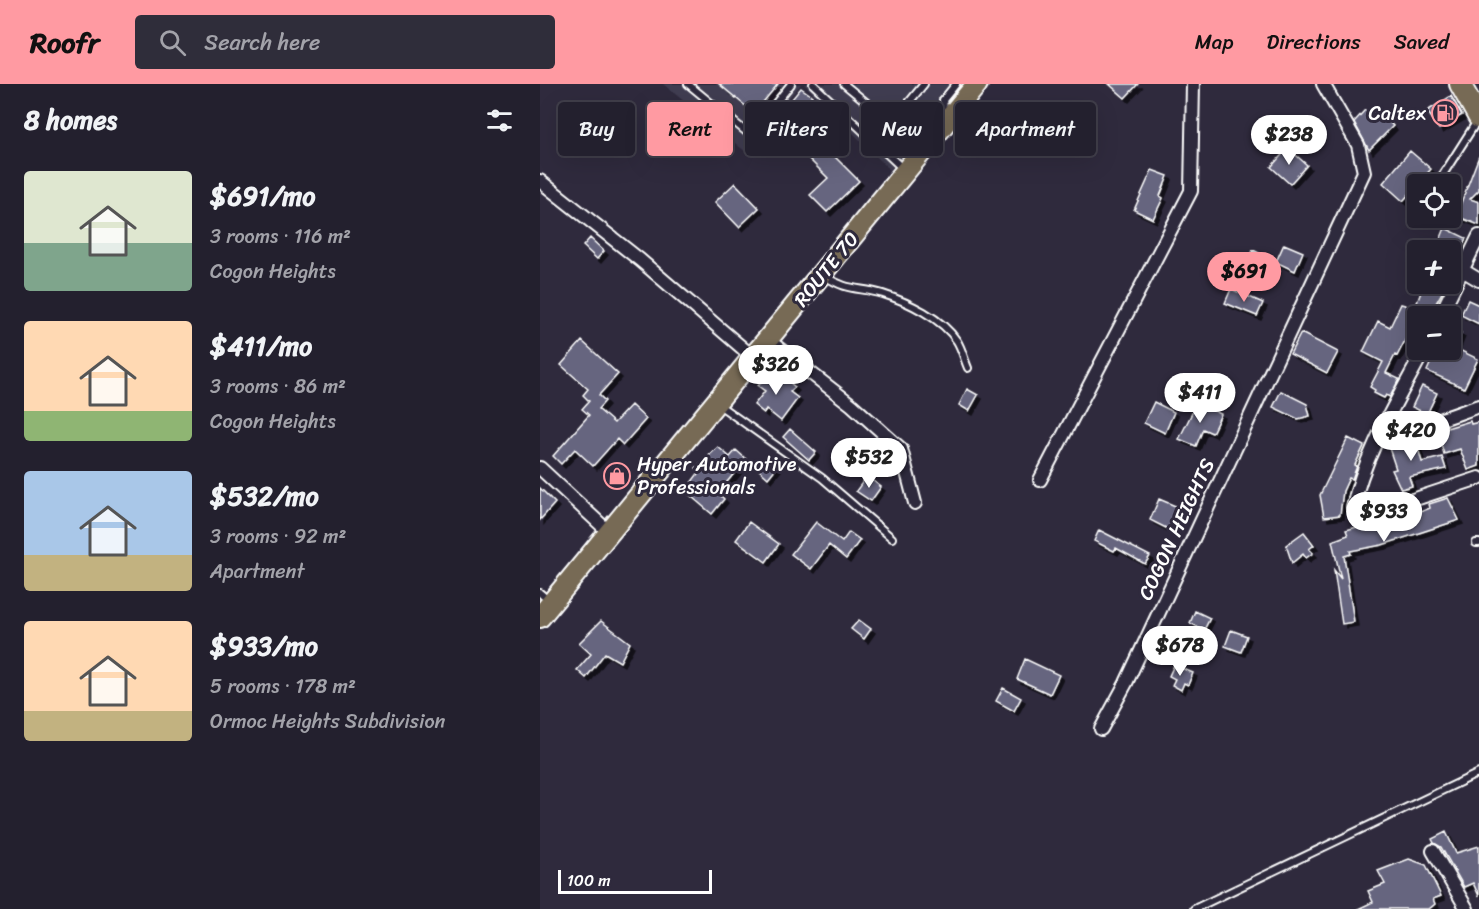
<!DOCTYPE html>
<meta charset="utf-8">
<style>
:root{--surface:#23202e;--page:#2f2d3a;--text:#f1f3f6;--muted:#a3a3aa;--line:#403e4a;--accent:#ff9aa2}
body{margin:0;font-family:Sriracha,sans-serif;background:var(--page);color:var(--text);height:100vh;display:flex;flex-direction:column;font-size:22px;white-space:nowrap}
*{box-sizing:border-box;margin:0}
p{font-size:20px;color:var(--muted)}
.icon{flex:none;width:33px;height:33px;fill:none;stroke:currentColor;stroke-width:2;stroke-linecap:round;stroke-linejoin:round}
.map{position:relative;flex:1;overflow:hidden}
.sheet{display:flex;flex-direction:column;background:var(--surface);width:540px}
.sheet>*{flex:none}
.guide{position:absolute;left:18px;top:18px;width:570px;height:54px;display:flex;gap:12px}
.buttons{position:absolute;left:867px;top:90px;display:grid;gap:12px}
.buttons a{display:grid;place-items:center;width:54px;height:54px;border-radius:6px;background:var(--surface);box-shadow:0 6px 24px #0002,0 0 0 2px var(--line);font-size:30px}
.scale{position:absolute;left:18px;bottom:15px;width:154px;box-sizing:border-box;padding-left:6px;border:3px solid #fff;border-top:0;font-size:16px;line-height:21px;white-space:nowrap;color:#fff;-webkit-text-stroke:4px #2f2a3d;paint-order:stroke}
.price{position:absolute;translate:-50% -51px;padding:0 14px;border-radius:21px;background:#fff;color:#222;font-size:20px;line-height:39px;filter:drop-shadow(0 2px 3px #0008)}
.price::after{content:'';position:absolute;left:50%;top:36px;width:18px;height:14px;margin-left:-9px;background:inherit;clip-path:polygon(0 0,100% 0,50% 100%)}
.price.active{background:var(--accent);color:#111}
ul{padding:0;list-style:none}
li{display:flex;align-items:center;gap:18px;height:150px;padding:0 24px}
li span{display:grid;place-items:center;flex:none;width:168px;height:120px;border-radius:6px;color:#555}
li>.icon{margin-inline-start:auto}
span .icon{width:72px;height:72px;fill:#fffc;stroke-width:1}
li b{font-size:26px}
h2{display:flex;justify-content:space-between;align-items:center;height:72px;padding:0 24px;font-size:26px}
.tag{padding:0 21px;border-radius:6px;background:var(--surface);box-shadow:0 6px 24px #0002,0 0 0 2px var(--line);font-size:21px;line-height:54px}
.tag.active{background:var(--accent);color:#111}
header{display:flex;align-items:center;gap:36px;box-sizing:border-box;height:84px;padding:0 30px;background:var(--accent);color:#111}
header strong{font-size:28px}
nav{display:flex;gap:33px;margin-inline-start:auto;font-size:21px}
.search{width:420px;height:54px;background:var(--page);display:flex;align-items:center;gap:15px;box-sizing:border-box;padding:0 21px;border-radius:6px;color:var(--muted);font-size:22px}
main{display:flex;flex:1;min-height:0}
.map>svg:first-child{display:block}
.built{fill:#403c51}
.building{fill:#66657f;stroke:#fff;stroke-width:1.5;filter:url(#shadow)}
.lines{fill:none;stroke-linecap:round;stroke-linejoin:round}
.service-casing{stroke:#fff;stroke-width:10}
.minor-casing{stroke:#fff;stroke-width:16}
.trunk-casing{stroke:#fff;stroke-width:24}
.service{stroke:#2f2a3d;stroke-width:6}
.minor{stroke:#2f2a3d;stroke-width:12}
.trunk{stroke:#776a54;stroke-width:20}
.labels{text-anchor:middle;stroke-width:6;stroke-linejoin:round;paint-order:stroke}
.poi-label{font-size:20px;fill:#fff;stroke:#2f2a3d;text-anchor:end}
.street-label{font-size:20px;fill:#fff;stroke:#2f2a3d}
</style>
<header>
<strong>Roofr</strong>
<div class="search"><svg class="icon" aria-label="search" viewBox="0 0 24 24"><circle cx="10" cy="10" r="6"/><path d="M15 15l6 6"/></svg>Search here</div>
<nav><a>Map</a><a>Directions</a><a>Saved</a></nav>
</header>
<main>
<section class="sheet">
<h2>8 homes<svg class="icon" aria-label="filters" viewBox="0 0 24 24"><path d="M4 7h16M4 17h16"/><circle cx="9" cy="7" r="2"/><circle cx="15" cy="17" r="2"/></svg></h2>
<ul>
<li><span style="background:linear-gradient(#dfe7d0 60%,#7fa58c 0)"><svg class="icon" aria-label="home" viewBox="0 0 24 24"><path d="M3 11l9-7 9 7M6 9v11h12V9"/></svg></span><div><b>$691/mo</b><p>3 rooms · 116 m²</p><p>Cogon Heights</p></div></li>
<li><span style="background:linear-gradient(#ffd9b3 75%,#8fb573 0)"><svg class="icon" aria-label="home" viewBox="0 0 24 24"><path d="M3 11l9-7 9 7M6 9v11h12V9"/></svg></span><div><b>$411/mo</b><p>3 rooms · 86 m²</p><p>Cogon Heights</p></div></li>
<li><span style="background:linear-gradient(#a9c7e8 70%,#c2b280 0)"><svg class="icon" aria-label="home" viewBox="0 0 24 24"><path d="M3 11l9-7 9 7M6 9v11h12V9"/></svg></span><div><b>$532/mo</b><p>3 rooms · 92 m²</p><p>Apartment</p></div></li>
<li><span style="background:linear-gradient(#ffd9b3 75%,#c2b280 0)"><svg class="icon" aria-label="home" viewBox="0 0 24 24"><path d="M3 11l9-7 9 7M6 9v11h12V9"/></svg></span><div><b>$933/mo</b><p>5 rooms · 178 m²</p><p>Ormoc Heights Subdivision</p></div></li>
</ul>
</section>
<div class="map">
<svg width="939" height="825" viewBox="0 0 939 825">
<defs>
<filter id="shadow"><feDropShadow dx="4" dy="4" stdDeviation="0" flood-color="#0009"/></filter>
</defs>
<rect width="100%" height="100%" fill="#2f2a3d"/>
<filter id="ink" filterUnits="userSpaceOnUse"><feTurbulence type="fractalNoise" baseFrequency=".0167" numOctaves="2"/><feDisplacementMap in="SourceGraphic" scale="12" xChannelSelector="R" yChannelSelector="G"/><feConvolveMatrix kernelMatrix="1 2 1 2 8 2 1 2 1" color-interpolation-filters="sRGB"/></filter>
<g filter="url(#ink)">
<!-- built -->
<path class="built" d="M123,0H261L240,25L247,31L212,73Z
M264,0H422L350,86Z"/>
<!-- building -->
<path class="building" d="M179,0H238L214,29Z
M569,0H598L585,14Z
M261,4L272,12L254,34L243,26Z
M911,12L922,31L899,45L887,27Z
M825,26L828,28L838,26L853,42L829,66L814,38Z
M274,52L319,97L287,128L270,111L288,94L260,66Z
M748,64L767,81L750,100L731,83Z
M870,67L891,85L863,117L843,99Z
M939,72V106L930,115L939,118V141L916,132Z
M612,86L628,92L620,112L623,114L613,135L594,126Z
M195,99L219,124L199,143L175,118Z
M905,144L926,154L910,190V166H896Z
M50,154L64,167L57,175L43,162Z
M744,160L763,168L755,187L736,178Z
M713,166L729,174L723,186L707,180Z
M884,200H907L889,231L892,232H878V248L871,245L857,272L855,271L846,289L859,295L850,313L846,311L844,314L834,309L835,306L830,303L843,278L823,268L838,237L850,243L861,220L875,224Z
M691,205L723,219L717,232L685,219Z
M928,216L939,221V240L921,231Z
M910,244L921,249L915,264L938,275L924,304L887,287L894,271L900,274L905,266H910Z
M761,249L798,268L787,289L750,270Z
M42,257L78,290L59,311L65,317L58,325L74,339L91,321L106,335L83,361L77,355L53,382L35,365L21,380L13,372L49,331L42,325L49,317L43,311L48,305L21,281Z
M234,285L255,303L250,308L258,314L241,337L226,325L224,329L214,321L225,307L218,302Z
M882,302L897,309L887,330L872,323Z
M427,305L438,311L429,327L419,321Z
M741,307L767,320L770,332L758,335L733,323Z
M614,318L634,328L625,349L604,339Z
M657,319L681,330L672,349L663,345L656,362L639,355Z
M930,337L931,340L939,338V382L928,386L920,365L904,370L897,347Z
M250,345L276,368L269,376L243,353Z
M808,354L824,362L815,381L817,382L812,395L809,394L803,407L800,431L784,433L780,411Z
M875,354L882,378L902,373L906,385L869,393L872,402L861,405L852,386L856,385L848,361Z
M178,363L190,373L196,366L206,375L178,409L184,415L172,430L145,407L160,387L156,384Z
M226,375L237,383L228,394L218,385Z
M327,392L341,403L331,417L316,407Z
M0,404L15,419L0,436Z
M908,414L919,436L842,461L810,467L811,470L804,472L814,538L802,540L794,486L801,495L792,457L808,451L806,446L843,436L844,438L850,439L861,436L890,424L889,420Z
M619,415L640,424L630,446L610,436Z
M209,438L239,460L226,478L196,456Z
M276,438L302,458L309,448L320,456L306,475L289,461L271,485L251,470Z
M559,446L610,472L605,480L576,464L574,467L554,457Z
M764,448L774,461L769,465L773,469L766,474L763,470L752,479L746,461Z
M655,527L670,534L664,546L650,539Z
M319,536L331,545L324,555L311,545Z
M61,537L90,559L80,578L65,569L46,594L37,586L51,570L39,559Z
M691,546L707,552L701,568L685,562Z
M485,575L519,591L510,610L477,595Z
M634,581L653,589L648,601L644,599L641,606L632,601L635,595L629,592Z
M463,604L481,614L474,627L456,617Z
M906,748L916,769L939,762V812L933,799L924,803L901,763L894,759L892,755Z
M869,775L886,781L901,812L893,815L895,820L889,825H818L833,818L828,807L845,800L838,787Z"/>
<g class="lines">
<defs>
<path id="service" d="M148,0L210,51L251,0
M273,0L362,84
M304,0L381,63
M405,30L403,16L416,0
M352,39L384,0
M897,100L937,37
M877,138L879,134
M285,192C306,207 320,203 343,210C368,218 402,234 417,257C422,265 424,275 428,284
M179,321L282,394L352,454
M936,459H939
M0,509L9,517
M654,825L939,689"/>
<path id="minor" d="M0,97L100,176L214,274
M924,187L939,196
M900,232L939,152
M228,256L312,321L361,365L375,419
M884,266C859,314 824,370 813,423L822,432L827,431L939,394
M846,340C877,348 909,332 939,322
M0,384L70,449
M500,396L651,107L653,0
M561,645L586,599L824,88L818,61L783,0
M893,767L927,825"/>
<path id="trunk" d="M920,0L939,34
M0,533L437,0"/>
</defs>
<!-- service casing -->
<use href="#service" class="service-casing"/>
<!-- minor casing -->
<use href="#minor" class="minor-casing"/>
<!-- trunk casing -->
<use href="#trunk" class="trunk-casing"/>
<!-- service -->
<use href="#service" class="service"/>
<!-- minor -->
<use href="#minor" class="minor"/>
<!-- trunk -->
<use href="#trunk" class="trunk"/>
</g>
</g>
<!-- icons -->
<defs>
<symbol id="fuel-ring" viewBox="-11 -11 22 22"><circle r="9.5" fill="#2f2a3d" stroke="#ff9aa2" stroke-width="1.5"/><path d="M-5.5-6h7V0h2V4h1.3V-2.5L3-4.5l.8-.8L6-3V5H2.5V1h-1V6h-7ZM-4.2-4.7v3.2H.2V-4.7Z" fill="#ff9aa2"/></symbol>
<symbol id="shop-ring" viewBox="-11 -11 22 22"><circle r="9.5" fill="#2f2a3d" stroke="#ff9aa2" stroke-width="1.5"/><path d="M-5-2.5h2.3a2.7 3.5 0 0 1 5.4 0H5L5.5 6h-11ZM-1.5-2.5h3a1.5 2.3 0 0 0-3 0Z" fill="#ff9aa2"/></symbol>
</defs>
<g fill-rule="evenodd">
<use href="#fuel-ring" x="890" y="14" width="30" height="30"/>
<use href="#shop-ring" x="62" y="377" width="30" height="30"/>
</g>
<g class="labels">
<!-- poi labels -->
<g class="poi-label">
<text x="886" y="36">Caltex</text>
<text x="97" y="387" text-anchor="start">Hyper Automotive<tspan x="97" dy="23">Professionals</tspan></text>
</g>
<!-- street labels -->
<g class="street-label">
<text transform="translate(286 185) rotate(-51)" y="7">ROUTE 70</text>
<text transform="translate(636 445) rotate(-65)" y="7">COGON HEIGHTS</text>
</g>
</g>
</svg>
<div class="buttons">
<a><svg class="icon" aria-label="locate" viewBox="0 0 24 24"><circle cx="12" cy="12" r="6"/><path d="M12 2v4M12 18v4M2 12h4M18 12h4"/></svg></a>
<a>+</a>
<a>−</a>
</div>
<div class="scale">100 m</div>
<b class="price" style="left:749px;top:82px">$238</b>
<b class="price active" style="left:704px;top:219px">$691</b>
<b class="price" style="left:236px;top:312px">$326</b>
<b class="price" style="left:660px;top:340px">$411</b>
<b class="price" style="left:871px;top:378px">$420</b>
<b class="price" style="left:329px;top:405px">$532</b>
<b class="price" style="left:844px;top:459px">$933</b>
<b class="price" style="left:640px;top:593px">$678</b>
<div class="guide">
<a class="tag">Buy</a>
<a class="tag active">Rent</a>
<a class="tag">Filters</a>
<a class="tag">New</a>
<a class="tag">Apartment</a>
</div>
</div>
</main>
